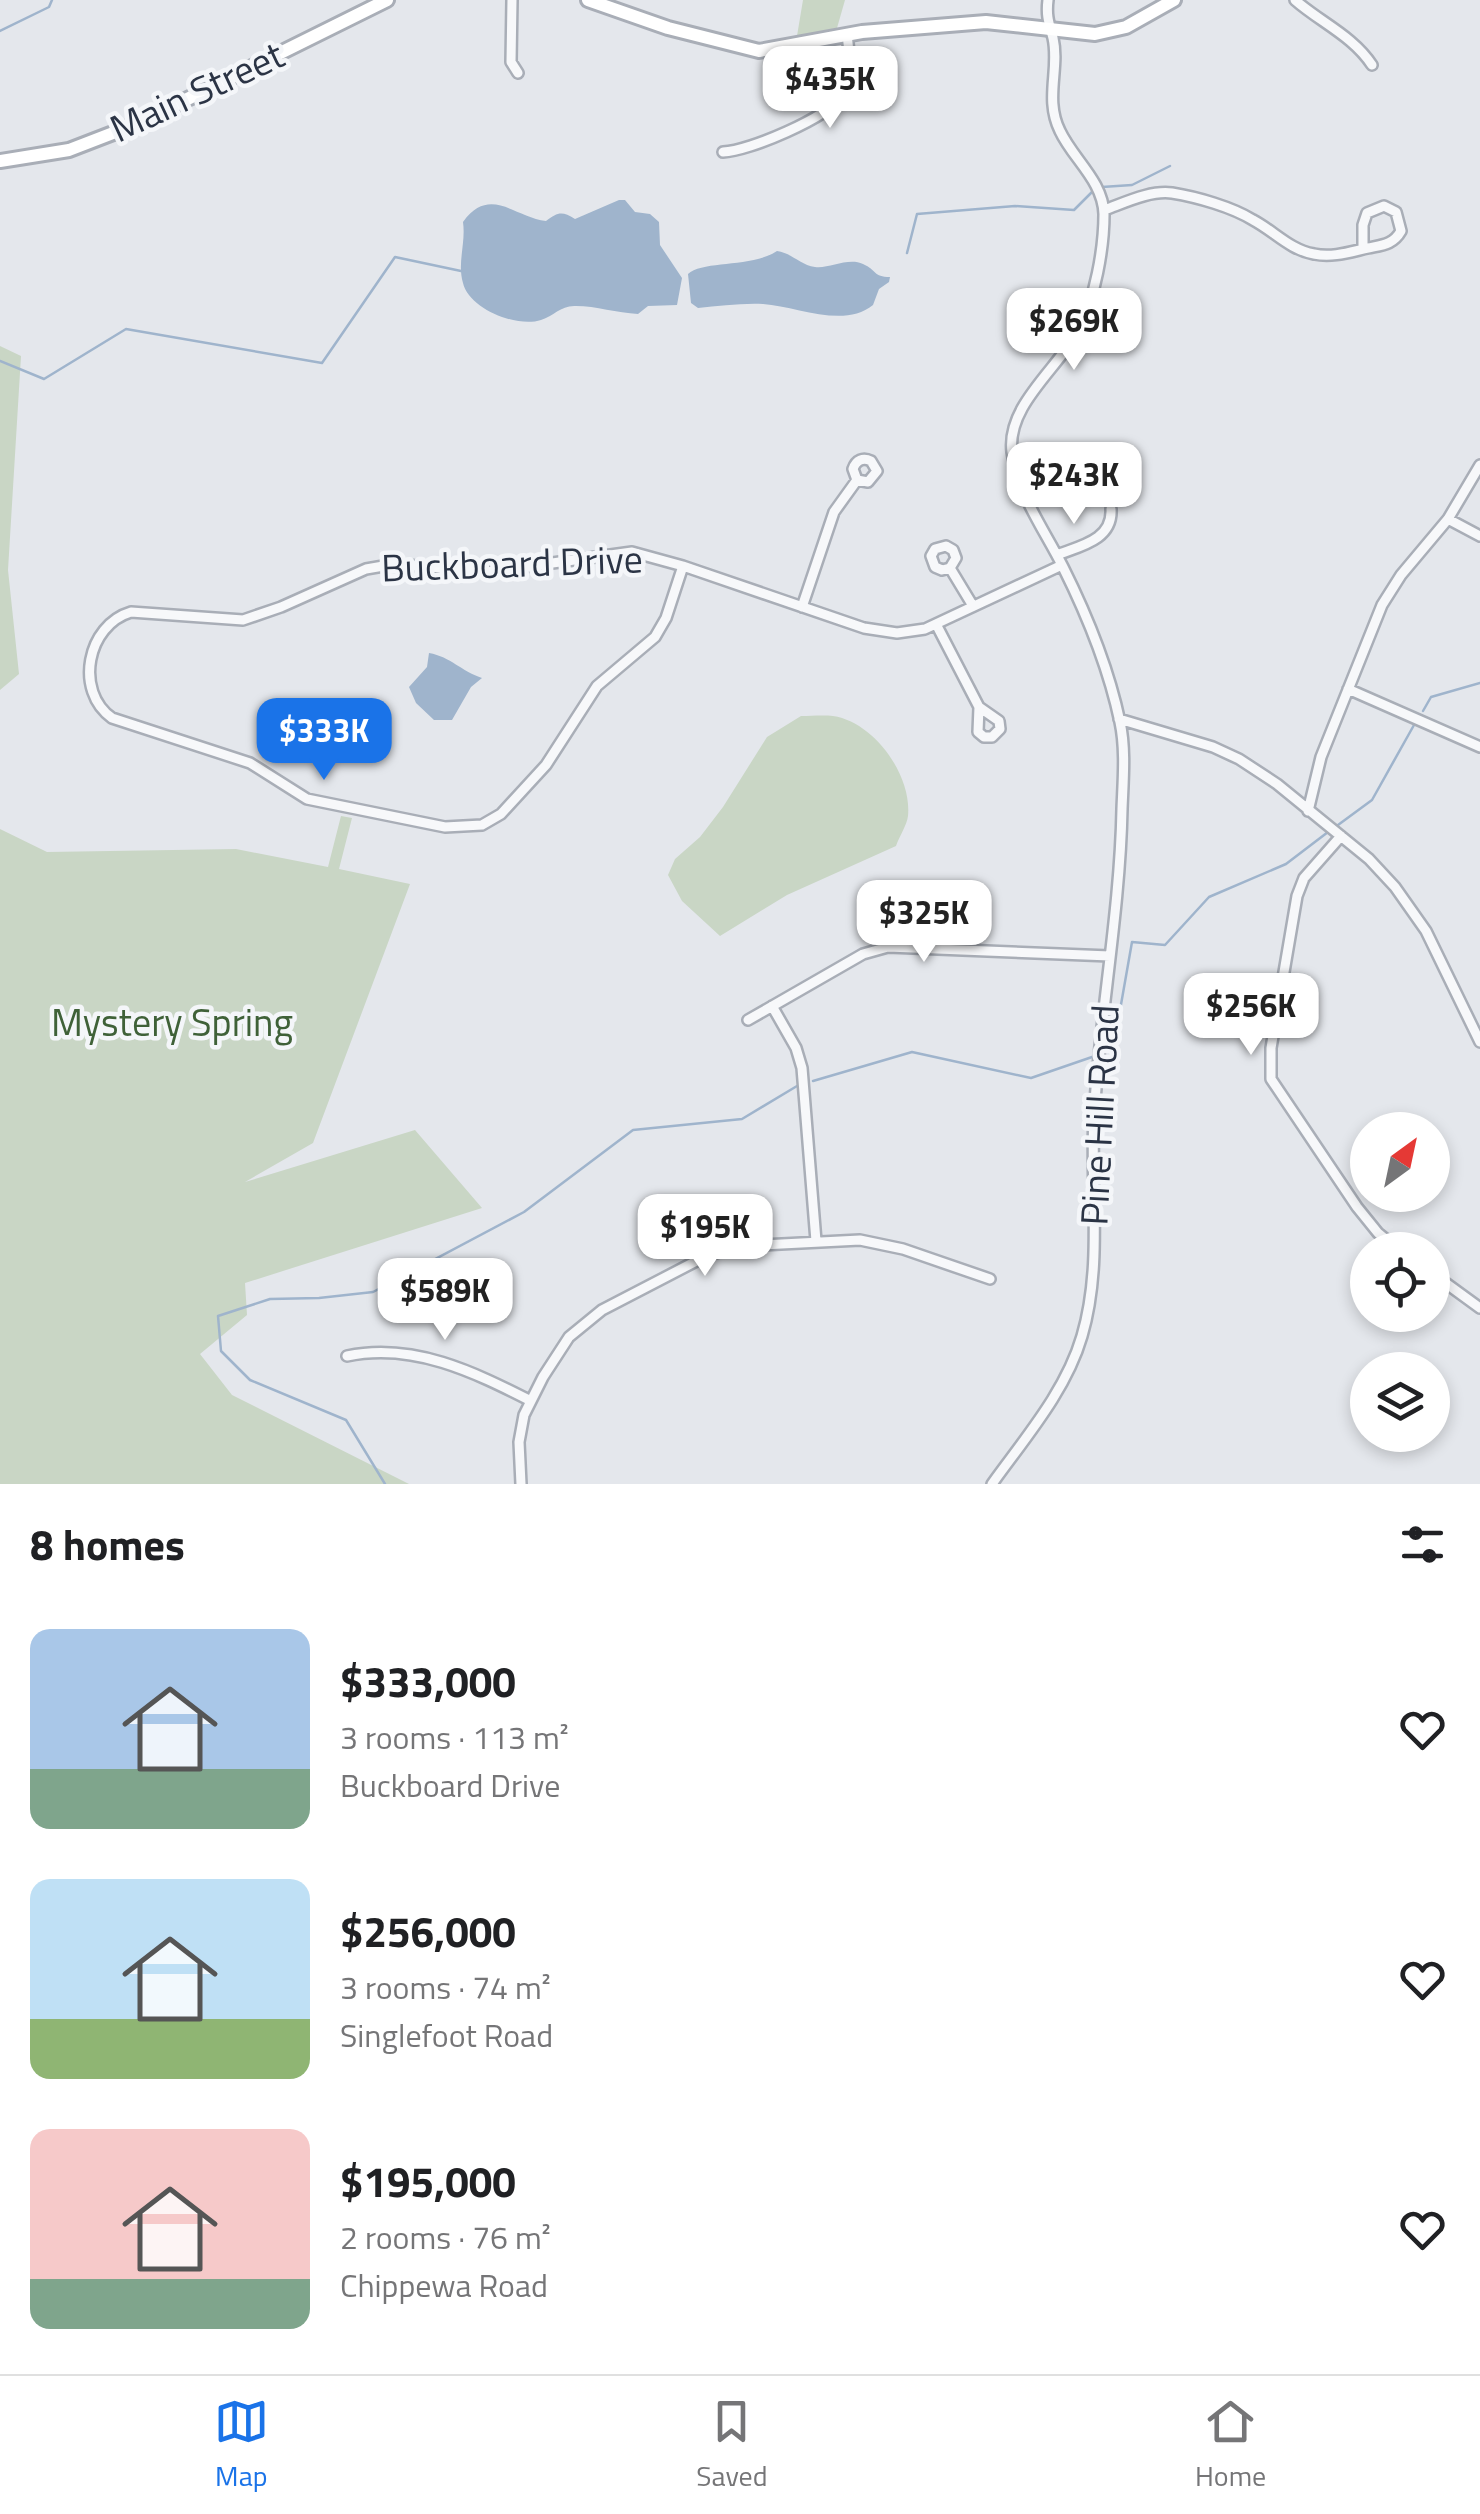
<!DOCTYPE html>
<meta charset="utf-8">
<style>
:root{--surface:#fff;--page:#f2f2f2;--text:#202124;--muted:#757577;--line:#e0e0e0;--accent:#1a73e8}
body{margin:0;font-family:"Titillium Web",sans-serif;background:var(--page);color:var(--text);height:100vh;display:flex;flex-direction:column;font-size:38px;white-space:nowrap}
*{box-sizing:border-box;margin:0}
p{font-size:32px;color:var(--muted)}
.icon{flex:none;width:55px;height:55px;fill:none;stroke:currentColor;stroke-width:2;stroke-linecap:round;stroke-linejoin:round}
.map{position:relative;height:1484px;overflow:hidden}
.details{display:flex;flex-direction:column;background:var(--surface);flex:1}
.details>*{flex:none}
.needle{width:65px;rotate:33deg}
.tools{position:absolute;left:1350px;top:1112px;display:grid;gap:20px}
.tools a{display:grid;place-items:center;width:100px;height:100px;border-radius:50%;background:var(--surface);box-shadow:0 5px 15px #0003;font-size:50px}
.price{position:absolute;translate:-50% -85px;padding:0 22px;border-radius:20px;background:#fff;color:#222;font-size:32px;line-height:65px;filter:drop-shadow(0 2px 5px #0008)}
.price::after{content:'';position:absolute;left:50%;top:60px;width:30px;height:22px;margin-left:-15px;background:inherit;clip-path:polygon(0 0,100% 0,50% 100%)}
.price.selected{background:var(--accent);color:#fff}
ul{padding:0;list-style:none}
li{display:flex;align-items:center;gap:30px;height:250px;padding:0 30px}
li span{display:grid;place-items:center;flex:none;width:280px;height:200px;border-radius:20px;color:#555}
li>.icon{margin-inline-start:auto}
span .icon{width:120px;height:120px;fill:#fffc;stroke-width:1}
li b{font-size:42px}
h2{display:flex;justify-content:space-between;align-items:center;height:120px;padding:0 30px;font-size:42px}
.menu{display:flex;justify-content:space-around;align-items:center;height:140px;border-top:2px solid var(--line);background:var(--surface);font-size:28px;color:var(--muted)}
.menu a{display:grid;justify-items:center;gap:5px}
.menu .selected{color:var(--accent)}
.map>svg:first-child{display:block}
.green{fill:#c9d6c5}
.water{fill:#9fb4cc}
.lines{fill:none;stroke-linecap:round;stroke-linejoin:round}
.stream{stroke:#9fb4cc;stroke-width:2.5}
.minor-casing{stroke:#a9aeb7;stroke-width:14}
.secondary-casing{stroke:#a9aeb7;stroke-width:18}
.minor{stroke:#f7f8fa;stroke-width:9}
.secondary{stroke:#fff;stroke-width:12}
.labels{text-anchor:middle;stroke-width:9;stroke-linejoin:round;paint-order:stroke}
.street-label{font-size:38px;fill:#2b3445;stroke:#f4f6f9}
.park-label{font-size:38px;fill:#3f6138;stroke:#f4f6f9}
</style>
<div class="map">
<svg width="1480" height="1484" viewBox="0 0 1480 1484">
<rect width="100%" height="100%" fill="#e4e7ec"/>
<!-- green -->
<path class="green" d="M803,0H845L837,28L797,36Z
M1030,288L1059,298L1061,306L1058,315L1047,320L1020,310L1017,305L1018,295Z
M0,346L21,356L8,570L19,674L0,690Z
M801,716C811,716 823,715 833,716C874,722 912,775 908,816C907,825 899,837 896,846L787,895L720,936L682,901L668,875L675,859L700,837L723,807L767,737Z
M341,816L352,818L339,869L410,884L313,1143L245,1182L415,1130L482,1208L245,1283L247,1315L200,1354L232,1395L409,1484H0V829L47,852L236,849L328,867Z"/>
<!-- water -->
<path class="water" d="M619,200H625L635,212L650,214L659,222L660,245L682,278L677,305L648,306L638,314C617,313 596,306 576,306C561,305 554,316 541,320C517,328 469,309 463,283C457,263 466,243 463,222C490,185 514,217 546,221C558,212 562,211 575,219Z
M777,251C792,253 800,265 815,267C829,269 848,257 863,264C877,270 873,277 890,277L889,282L879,289L873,305C844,329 796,306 763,304C742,303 719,306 698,308L691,303L688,274C703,260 752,268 777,251Z
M429,653C451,657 461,671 482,678L471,687L452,720H434L416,703L409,687L427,667Z"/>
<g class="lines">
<!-- stream -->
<path class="stream" d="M0,31L49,7L52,0
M1102,187L1132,185L1170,166
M907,253L917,214L1015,206L1074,210L1092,192
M0,361L44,379L126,329L322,363L395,257L461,271
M1423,711L1431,697L1480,683
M1338,825L1372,800L1414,725
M1108,1052L1113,1050L1132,942L1165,945L1209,897L1286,864L1328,832
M813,1081L912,1052L1031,1078L1092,1057
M385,1484L346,1420L250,1380L221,1351L218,1316L270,1299L319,1298L373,1292L524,1212L633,1130L742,1119L797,1086"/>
<defs>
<path id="minor" d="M512,0L511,62L518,73
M1295,0C1320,22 1353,36 1372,65
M723,152C749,151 827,118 842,96C854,79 849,54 847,34
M1104,210C1124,203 1150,190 1172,193C1197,197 1232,207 1253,220C1274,231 1290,250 1314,254C1332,258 1350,252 1368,248C1382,245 1393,245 1401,231L1396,212L1384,206L1367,213L1363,225V249
M1448,519L1480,536
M1057,555C1080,546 1113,540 1111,509
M683,566L632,552L487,572L395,564L366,569L281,607L243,620L131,612C87,625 74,691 112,718L250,763L307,799L445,827L482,825L501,814L546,765L597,686L655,637L666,618L683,566L864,628L897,633L925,629L1062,565
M950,568L942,570L935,567L931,556L935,549L946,546L953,550L956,558L950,568L973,606
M802,607L834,512L857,480L868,482L877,471L871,461C863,457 856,460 853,469L857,480
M936,624L979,707L999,721L1000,729L992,737H984L978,732L979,707
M1348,689L1480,747
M1119,719L1213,747L1239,759L1277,784L1369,859L1395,887L1426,931L1480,1042
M1308,811L1321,757L1382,605L1401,575L1448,519L1480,465
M1341,836L1304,878L1297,896L1271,1048V1079L1357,1207L1378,1233L1399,1250
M772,1006L796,1048L802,1068L816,1241
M748,1020L863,954L888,947L1110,956
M1432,1273L1480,1308
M347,1356C413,1342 474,1372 531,1401
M521,1484L519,1442L524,1415L543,1377L569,1337L602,1310L708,1255L743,1246L860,1240L903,1249L990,1279
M992,1484C1025,1438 1066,1391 1082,1336C1103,1265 1090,1189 1094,1116C1100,1013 1120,912 1122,809C1123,781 1126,750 1120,722C1109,670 1087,615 1063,567C1044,529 1018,495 1012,452C1006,405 1060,367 1079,329C1095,298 1104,249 1104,214C1103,181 1073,159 1060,131C1044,99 1060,69 1053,38C1049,23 1046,16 1048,0"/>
<path id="secondary" d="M588,0L668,28L759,51L862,32L986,22L1095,34L1126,27L1174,0
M0,161L69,150L139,123L387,0"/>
</defs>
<!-- minor casing -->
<use href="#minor" class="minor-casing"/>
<!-- secondary casing -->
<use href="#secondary" class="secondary-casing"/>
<!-- minor -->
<use href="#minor" class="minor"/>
<!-- secondary -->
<use href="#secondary" class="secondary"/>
</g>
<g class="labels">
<!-- street labels -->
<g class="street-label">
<text transform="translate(197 92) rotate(-25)" y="13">Main Street</text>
<text transform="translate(512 564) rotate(-2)" y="13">Buckboard Drive</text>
<text transform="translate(1100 1115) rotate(-87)" y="13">Pine Hill Road</text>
</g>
<!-- park labels -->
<g class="park-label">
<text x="172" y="1036">Mystery Spring</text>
</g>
</g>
</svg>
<div class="tools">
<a><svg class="needle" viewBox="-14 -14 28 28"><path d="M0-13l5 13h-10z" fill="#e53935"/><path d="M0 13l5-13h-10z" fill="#757577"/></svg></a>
<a><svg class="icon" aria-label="locate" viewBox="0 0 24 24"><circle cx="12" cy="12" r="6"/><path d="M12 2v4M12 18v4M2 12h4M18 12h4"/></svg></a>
<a><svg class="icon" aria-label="layers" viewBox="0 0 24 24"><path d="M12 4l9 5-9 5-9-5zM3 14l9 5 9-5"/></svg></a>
</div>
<b class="price" style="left:830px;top:131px">$435K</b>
<b class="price" style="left:1074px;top:373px">$269K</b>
<b class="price" style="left:1074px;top:527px">$243K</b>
<b class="price selected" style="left:324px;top:783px">$333K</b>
<b class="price" style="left:924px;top:965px">$325K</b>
<b class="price" style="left:1251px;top:1058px">$256K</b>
<b class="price" style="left:705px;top:1279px">$195K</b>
<b class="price" style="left:445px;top:1343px">$589K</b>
</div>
<section class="details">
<h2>8 homes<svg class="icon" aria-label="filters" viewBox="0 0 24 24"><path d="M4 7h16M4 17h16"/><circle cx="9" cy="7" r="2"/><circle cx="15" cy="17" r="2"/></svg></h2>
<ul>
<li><span style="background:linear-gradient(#a9c7e8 70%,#7fa58c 0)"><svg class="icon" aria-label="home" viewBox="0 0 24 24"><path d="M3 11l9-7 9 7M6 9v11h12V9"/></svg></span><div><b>$333,000</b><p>3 rooms · 113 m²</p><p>Buckboard Drive</p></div><svg class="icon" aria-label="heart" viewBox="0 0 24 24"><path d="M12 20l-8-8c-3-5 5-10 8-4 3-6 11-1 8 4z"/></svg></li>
<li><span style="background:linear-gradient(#bfe0f5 70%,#8fb573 0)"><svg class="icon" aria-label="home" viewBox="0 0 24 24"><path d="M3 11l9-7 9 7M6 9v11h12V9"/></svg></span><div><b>$256,000</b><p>3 rooms · 74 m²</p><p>Singlefoot Road</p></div><svg class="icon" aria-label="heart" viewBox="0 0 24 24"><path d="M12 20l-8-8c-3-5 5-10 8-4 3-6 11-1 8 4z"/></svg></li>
<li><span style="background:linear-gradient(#f6c9c9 75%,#7fa58c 0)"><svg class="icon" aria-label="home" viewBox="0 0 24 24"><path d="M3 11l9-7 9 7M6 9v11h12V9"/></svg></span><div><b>$195,000</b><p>2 rooms · 76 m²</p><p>Chippewa Road</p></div><svg class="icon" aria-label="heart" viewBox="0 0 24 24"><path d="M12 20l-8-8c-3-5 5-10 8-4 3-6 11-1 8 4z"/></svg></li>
</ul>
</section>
<nav class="menu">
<a class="selected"><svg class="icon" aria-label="map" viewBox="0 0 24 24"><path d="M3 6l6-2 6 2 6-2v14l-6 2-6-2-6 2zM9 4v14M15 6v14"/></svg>Map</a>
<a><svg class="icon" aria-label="saved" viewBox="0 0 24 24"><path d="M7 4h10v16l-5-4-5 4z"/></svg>Saved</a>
<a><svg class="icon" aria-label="home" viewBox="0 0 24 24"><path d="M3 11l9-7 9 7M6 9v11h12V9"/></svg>Home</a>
</nav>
